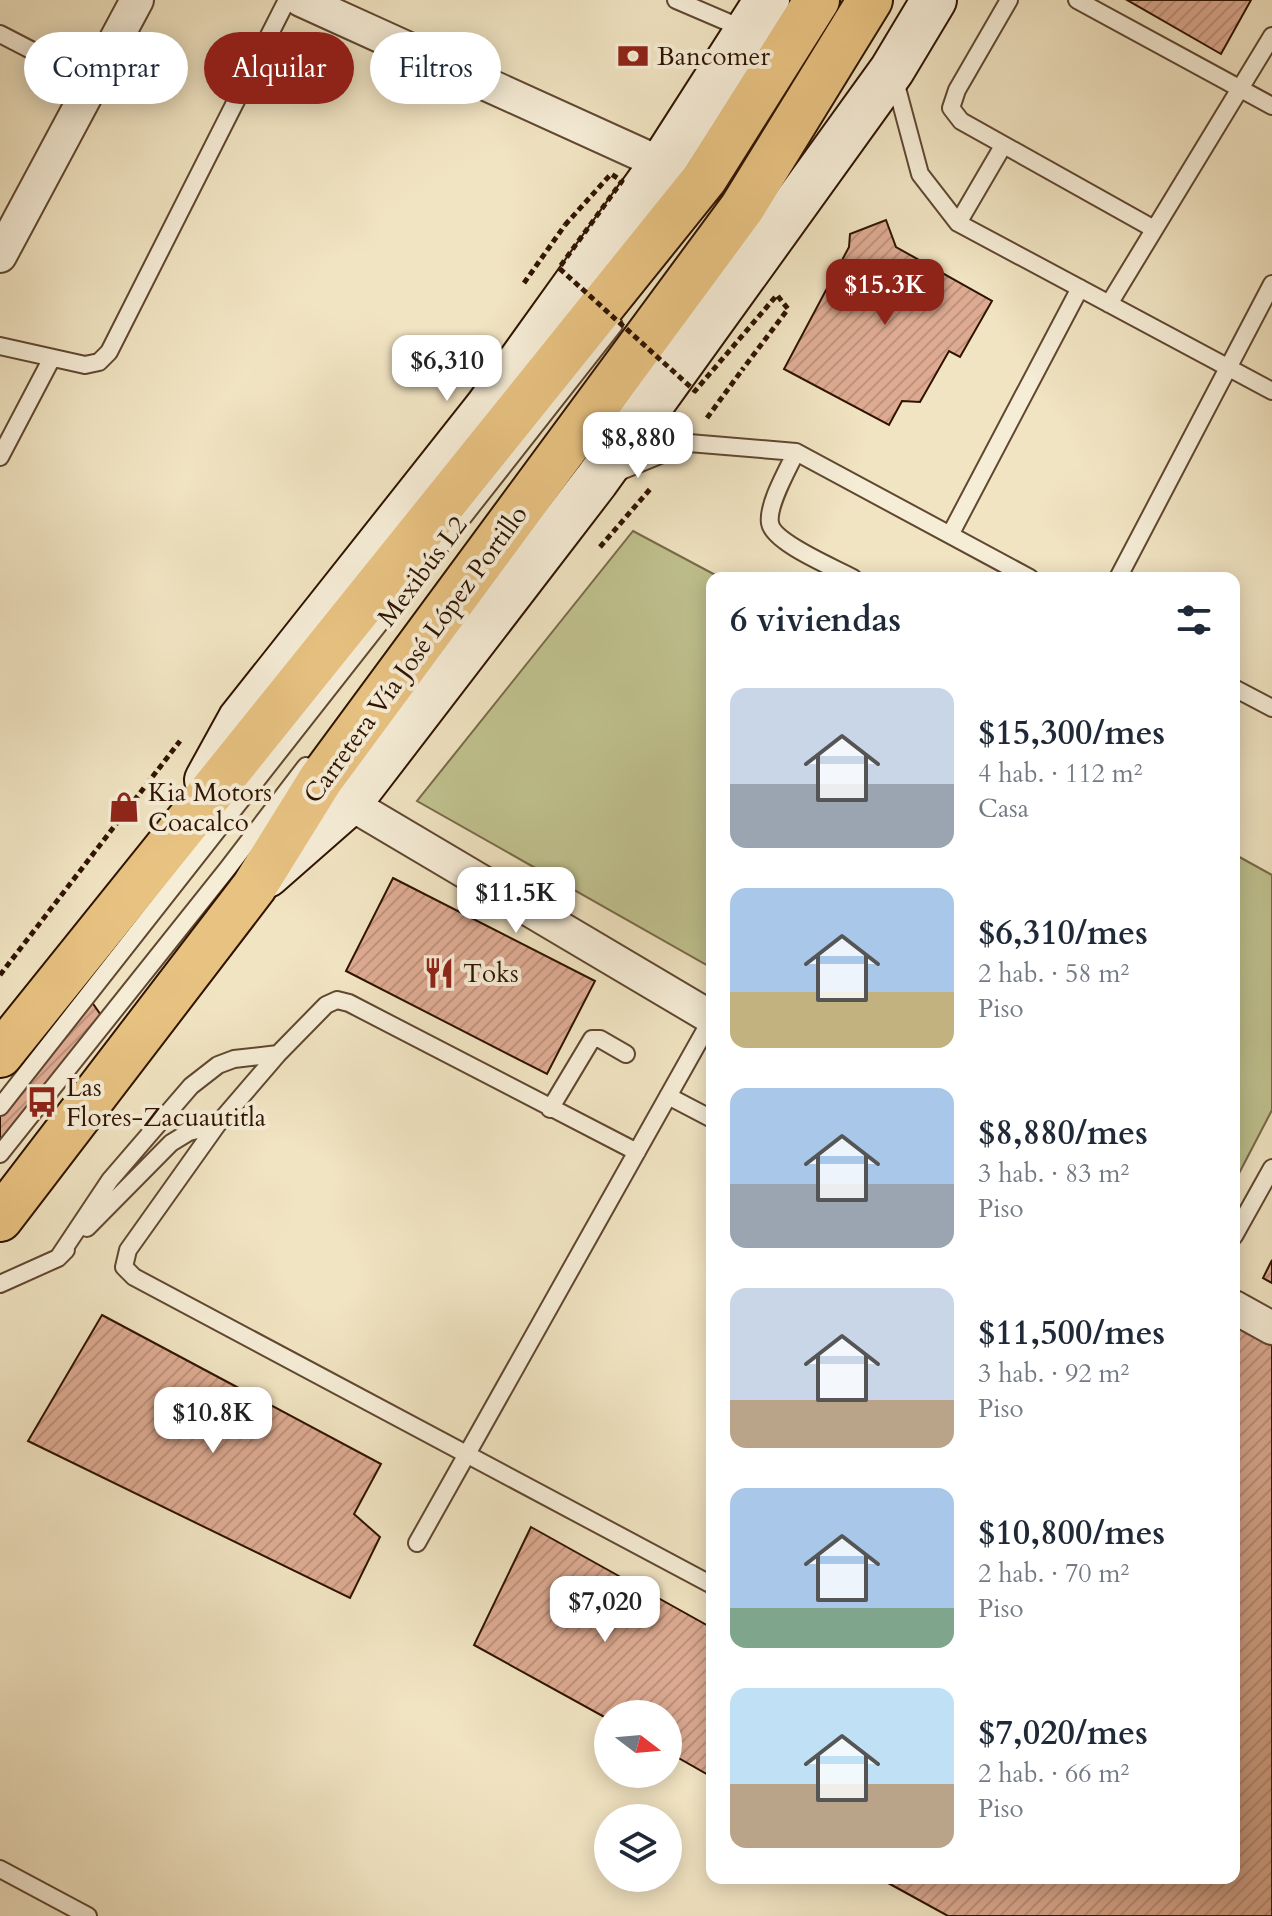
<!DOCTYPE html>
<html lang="es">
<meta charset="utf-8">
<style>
:root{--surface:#fff;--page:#f6f6f7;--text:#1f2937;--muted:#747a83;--accent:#8f2418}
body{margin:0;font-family:Cardo,serif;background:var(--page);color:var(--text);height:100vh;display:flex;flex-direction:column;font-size:30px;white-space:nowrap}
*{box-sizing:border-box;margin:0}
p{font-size:26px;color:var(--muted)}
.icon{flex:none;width:44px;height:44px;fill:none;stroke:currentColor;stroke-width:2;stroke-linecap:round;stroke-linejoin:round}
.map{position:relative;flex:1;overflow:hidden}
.side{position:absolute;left:706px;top:572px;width:534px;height:1312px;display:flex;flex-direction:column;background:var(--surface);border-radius:16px;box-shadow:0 4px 20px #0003}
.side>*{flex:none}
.guide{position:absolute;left:24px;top:32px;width:562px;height:72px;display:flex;gap:16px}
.needle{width:52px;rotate:106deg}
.buttons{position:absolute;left:594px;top:1700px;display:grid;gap:16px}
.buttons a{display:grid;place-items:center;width:88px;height:88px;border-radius:50%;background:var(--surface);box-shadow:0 4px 20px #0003;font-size:40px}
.price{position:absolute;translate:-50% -68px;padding:0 18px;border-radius:16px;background:#fff;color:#222;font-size:26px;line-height:52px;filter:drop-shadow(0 2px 4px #0008)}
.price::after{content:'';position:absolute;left:50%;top:48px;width:24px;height:18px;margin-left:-12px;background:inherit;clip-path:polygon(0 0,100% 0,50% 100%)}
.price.on{background:var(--accent);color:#fff}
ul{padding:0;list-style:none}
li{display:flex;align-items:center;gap:24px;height:200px;padding:0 24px}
li span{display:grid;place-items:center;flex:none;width:224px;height:160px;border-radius:16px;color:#555}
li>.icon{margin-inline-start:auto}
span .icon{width:96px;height:96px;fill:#fffc;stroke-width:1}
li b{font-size:34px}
h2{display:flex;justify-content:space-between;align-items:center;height:96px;padding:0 24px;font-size:34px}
.pill{padding:0 28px;border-radius:36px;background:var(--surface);box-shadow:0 4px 20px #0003;font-size:28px;line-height:72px}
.pill.on{background:var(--accent);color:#fff}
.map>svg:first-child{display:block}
.grass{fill:#c0c28f;stroke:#786a48;stroke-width:2}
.building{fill:url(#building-hatch);stroke:#2f1300;stroke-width:2}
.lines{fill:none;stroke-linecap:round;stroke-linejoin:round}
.lane-casing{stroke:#604730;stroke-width:20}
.street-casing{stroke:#604730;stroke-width:36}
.secondary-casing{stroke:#2f1300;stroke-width:48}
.primary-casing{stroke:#2f1300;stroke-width:48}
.path{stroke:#2f1300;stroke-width:5;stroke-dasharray:6 4;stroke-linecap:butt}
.lane{stroke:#f6edd7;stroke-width:16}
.street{stroke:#f6edd7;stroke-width:32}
.secondary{stroke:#f6edd7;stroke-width:44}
.primary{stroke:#e8c281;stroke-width:44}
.path-bridge{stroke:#2f1300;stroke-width:5;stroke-dasharray:6 4;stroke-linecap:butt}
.labels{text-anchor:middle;stroke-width:8;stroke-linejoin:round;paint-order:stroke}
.poi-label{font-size:26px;fill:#2f1300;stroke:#f6edd7;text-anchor:start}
.street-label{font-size:26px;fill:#2f1300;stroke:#f6edd7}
</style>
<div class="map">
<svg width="1272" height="1916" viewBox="0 0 1272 1916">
<defs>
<pattern id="building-hatch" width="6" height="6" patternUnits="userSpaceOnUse" patternTransform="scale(2)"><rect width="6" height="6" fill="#deab92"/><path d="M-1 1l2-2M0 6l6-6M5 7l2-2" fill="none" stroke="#bf927c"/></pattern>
</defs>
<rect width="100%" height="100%" fill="#f1e4c2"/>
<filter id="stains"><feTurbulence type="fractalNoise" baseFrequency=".0025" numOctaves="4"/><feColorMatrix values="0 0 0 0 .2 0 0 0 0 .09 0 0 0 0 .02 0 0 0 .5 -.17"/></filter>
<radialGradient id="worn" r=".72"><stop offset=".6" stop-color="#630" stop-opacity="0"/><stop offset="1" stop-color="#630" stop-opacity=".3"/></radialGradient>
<!-- grass -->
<path class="grass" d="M633,531L721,578H712V968L417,801Z
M1234,854L1272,875V1110L1234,1183Z"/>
<!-- building -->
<path class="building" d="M1127,0H1251L1221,54Z
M886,220L896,247L992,301L960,357L949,351L920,402L902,401L889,425L784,369L849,247L850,234Z
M393,878L595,981L547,1074L346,971Z
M87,995L105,1021L0,1154V1107Z
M1272,1260V1283L1263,1278Z
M102,1315L381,1464L354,1514L380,1537L350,1598L28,1441Z
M1234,1320L1272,1341V1916H948L879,1878H1234Z
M531,1527L712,1628V1777L668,1752V1714H608V1719L474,1645Z"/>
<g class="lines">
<defs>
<path id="lane" d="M676,0L746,30
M1009,0L957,90L951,108L961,121L1154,229
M1077,0L1272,106
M0,34L93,82
M894,77L920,174L958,223L1272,391
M958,223L1003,146
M1109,304L1272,36
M0,346L85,365L99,362L109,352L287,0
M796,452C788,469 767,505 770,523C773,543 835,568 853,578
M0,457L52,358
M616,473L689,443L796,452L1030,578
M950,535L1080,288
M1118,578L1272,284
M1234,688L1272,708
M668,1096L712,1119
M0,1107L614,325
M550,1109L592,1039H600L626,1054
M637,1152L349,1003L337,1000L326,1005L278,1054L217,1125L128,1250L124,1267L134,1277L712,1585
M0,1154L228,868L306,766
M87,1228L171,1143L189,1132L217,1125
M1234,1236L1272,1168
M58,1258L110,1180L191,1086L218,1065L234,1059L278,1054
M0,1284L58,1258L66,1250
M417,1543L712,1018
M0,1869L88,1916"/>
<path id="street" d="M301,0L662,164
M0,256L137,0
M349,803L712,1018
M1234,1307L1272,1328"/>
<path id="secondary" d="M207,780L240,720L487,408L662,164L767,0
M267,875L349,803L596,481L892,70L934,0"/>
<path id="primary" d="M0,1055L705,178L817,0
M0,1219L254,887L321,779L742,208L870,0"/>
</defs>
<!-- lane casing -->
<use href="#lane" class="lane-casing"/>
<!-- street casing -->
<use href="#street" class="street-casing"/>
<!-- secondary casing -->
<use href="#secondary" class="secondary-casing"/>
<!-- primary casing -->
<use href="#primary" class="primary-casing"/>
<!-- path -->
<path class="path" d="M524,283L565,225
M707,418L742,370
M600,547L651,488
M0,975L180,741"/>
<!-- lane -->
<use href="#lane" class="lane"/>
<!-- street -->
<use href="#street" class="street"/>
<!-- secondary -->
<use href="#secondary" class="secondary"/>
<!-- primary -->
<use href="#primary" class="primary"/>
<!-- path-bridge -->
<path class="path-bridge" d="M565,225L611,174L622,181L559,268L695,391L777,295L788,309L742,370"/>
</g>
<!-- icons -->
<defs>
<symbol id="bank-bare" viewBox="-9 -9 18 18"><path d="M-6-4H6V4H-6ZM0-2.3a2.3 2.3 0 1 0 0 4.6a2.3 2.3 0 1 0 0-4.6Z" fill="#8f2418" stroke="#f6edd7" stroke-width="2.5" paint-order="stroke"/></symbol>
<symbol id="shop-bare" viewBox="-9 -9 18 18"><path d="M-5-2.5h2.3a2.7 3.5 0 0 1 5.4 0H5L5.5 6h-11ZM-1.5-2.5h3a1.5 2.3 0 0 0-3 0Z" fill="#8f2418" stroke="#f6edd7" stroke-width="2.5" paint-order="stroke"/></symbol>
<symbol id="restaurant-bare" viewBox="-9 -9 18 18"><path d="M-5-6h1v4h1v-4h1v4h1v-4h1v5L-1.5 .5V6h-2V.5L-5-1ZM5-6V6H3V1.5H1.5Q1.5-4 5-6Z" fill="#8f2418" stroke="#f6edd7" stroke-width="2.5" paint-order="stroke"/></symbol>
<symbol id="bus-bare" viewBox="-9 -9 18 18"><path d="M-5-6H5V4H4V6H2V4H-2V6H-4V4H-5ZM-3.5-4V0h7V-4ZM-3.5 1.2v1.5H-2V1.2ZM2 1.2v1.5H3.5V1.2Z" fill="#8f2418" stroke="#f6edd7" stroke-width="2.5" paint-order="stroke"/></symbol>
</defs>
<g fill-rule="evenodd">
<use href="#bank-bare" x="611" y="34" width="44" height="44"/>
<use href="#shop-bare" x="102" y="785" width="44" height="44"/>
<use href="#restaurant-bare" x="417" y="951" width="44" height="44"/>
<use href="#bus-bare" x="20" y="1080" width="44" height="44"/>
</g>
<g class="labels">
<!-- poi labels -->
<g class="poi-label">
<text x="657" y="65">Bancomer</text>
<text x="148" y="801">Kia Motors<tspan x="148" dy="30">Coacalco</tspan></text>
<text x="463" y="982">Toks</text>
<text x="66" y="1096">Las<tspan x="66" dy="30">Flores-Zacuautitla</tspan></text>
</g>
<!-- street labels -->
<g class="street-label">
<text transform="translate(422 571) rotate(-53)" y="9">Mexibús L2</text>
<text transform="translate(415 654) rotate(-54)" y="9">Carretera Vía José López Portillo</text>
</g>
</g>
<rect width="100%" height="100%" filter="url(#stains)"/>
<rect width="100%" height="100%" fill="url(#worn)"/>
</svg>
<div class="buttons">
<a><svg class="needle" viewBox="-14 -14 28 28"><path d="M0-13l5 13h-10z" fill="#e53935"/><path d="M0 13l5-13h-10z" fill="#747a83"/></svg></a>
<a><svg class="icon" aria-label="layers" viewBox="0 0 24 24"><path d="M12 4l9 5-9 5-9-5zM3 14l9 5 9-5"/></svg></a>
</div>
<b class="price on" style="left:885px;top:327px">$15.3K</b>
<b class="price" style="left:447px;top:403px">$6,310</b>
<b class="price" style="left:638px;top:480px">$8,880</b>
<b class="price" style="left:516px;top:935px">$11.5K</b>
<b class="price" style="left:213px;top:1455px">$10.8K</b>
<b class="price" style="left:605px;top:1644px">$7,020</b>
<div class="guide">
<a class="pill">Comprar</a>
<a class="pill on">Alquilar</a>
<a class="pill">Filtros</a>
</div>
<section class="side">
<h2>6 viviendas<svg class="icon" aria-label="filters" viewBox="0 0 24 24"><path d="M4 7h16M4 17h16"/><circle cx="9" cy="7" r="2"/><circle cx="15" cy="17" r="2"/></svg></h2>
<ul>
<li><span style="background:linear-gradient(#c9d6e8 60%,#9aa5b1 0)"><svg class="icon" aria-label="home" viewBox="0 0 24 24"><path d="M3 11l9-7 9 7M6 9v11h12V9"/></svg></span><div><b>$15,300/mes</b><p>4 hab. · 112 m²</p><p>Casa</p></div></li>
<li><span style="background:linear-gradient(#a9c7e8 65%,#c2b280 0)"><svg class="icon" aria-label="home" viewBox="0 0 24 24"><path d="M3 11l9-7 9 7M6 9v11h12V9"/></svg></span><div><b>$6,310/mes</b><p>2 hab. · 58 m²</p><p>Piso</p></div></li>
<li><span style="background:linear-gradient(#a9c7e8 60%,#9aa5b1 0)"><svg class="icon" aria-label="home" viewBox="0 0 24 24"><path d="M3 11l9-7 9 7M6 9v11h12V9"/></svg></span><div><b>$8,880/mes</b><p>3 hab. · 83 m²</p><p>Piso</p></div></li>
<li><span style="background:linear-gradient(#c9d6e8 70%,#b9a48a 0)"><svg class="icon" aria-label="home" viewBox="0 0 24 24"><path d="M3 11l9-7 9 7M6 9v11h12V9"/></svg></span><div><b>$11,500/mes</b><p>3 hab. · 92 m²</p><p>Piso</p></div></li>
<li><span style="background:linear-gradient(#a9c7e8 75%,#7fa58c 0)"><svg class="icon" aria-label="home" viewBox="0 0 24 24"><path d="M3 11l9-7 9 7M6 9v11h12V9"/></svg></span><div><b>$10,800/mes</b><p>2 hab. · 70 m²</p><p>Piso</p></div></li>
<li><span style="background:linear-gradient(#bfe0f5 60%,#b9a48a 0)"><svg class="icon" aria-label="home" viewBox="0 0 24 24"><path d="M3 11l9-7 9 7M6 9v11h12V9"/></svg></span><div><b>$7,020/mes</b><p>2 hab. · 66 m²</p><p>Piso</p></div></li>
</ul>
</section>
</div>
